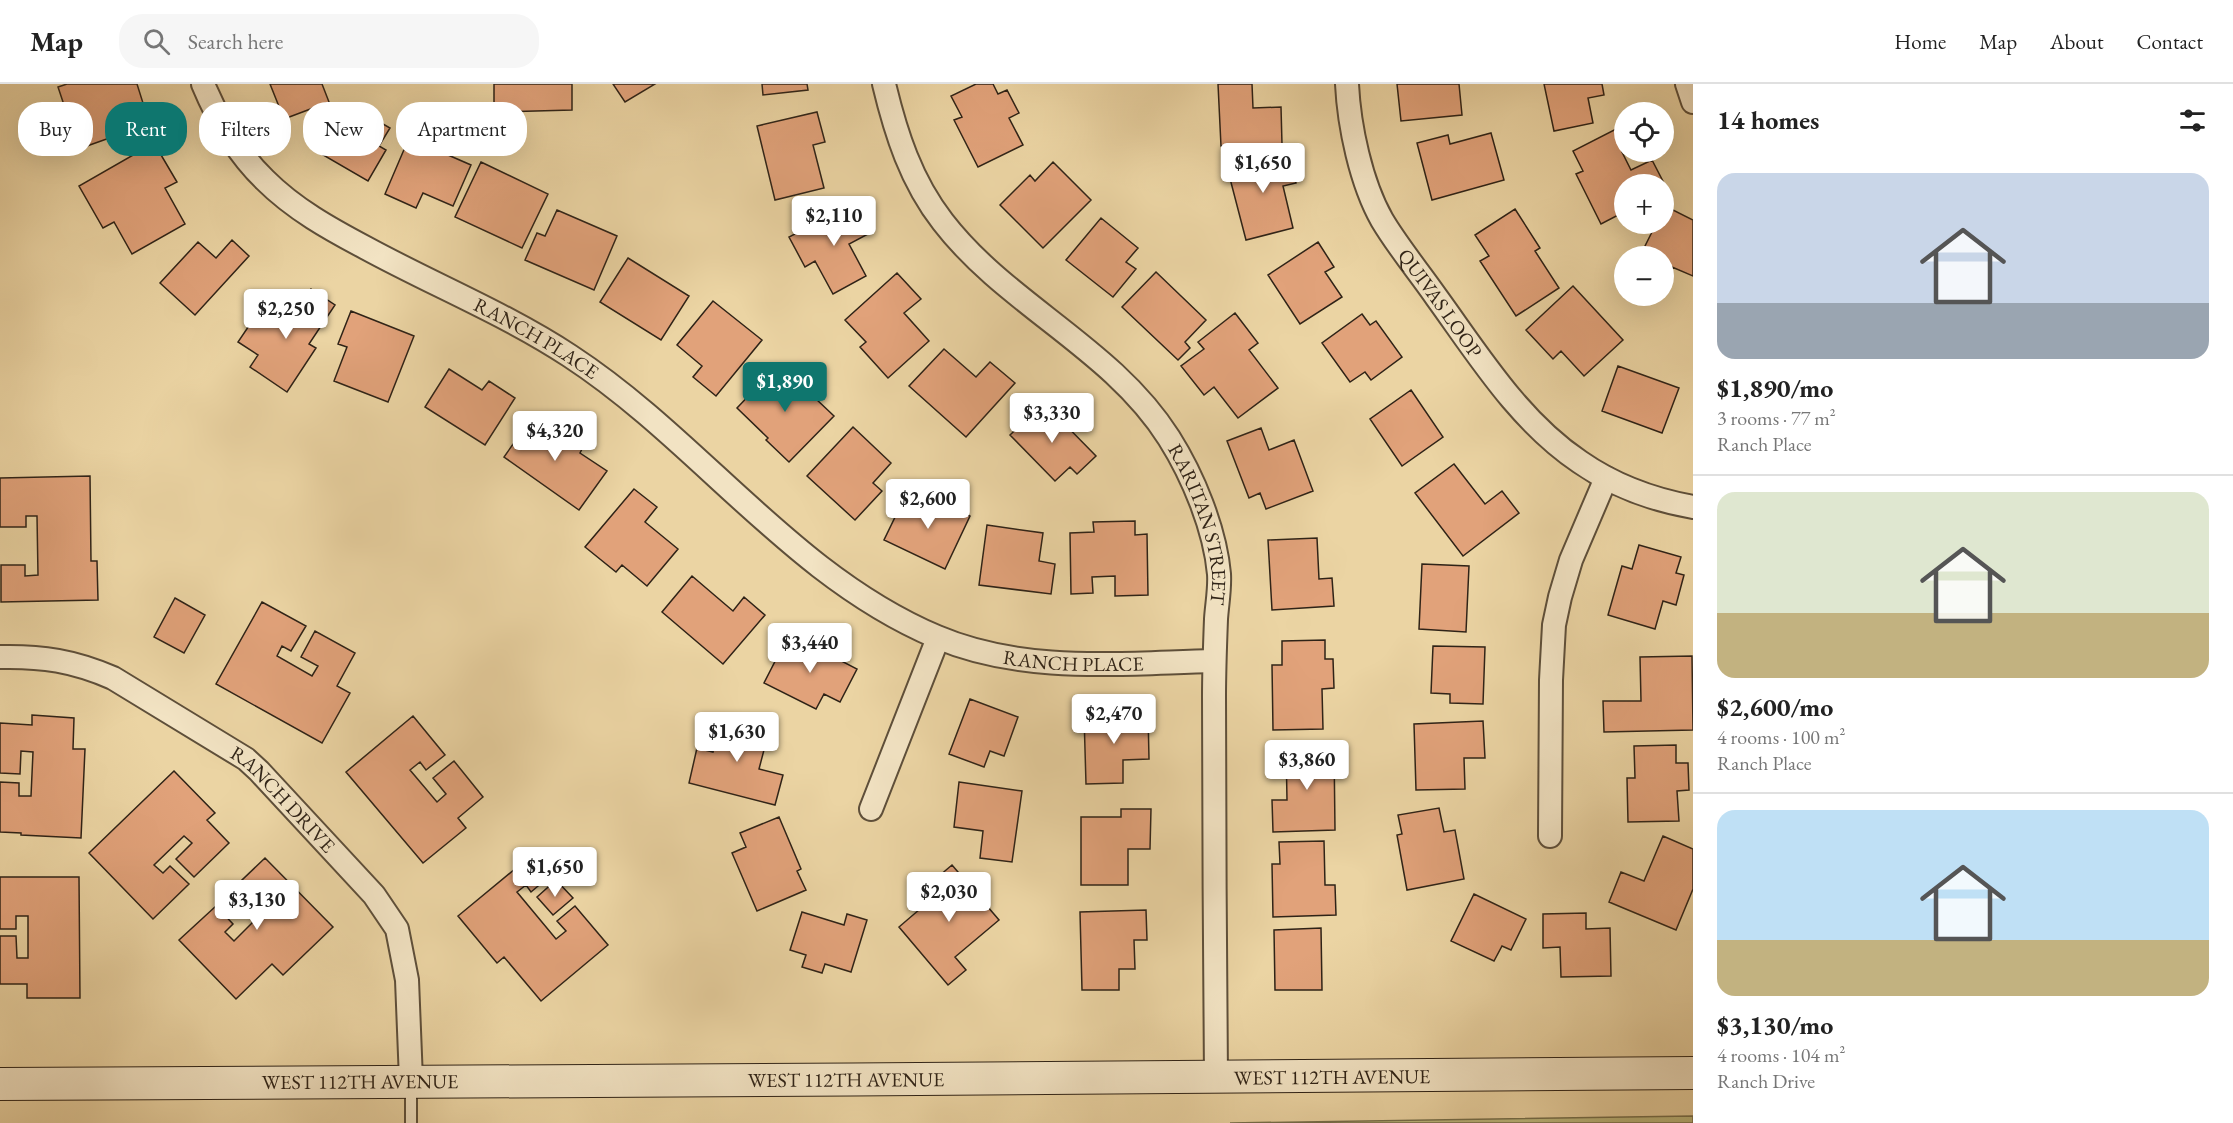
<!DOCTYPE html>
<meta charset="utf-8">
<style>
:root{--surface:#fff;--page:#f6f6f6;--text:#222;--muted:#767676;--line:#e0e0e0;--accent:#0f766e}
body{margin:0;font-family:"EB Garamond",serif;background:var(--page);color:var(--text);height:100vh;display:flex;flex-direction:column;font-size:22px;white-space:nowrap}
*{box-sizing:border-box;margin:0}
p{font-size:20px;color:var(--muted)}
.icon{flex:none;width:33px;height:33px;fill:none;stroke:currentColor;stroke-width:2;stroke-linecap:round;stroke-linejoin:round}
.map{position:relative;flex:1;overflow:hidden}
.side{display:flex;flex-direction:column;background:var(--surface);width:540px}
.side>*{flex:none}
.top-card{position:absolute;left:18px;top:18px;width:570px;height:54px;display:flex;gap:12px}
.fabs{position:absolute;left:1614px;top:18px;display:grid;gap:12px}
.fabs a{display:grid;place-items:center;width:60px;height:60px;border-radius:50%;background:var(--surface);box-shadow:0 6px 24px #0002;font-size:30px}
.price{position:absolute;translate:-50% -51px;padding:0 14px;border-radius:6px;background:#fff;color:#222;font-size:20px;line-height:39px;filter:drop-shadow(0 2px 3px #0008)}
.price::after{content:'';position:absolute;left:50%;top:36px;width:18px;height:14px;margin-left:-9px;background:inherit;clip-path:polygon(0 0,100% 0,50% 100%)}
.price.active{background:var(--accent);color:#fff}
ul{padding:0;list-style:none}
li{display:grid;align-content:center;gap:12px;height:318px;padding:0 24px}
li+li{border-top:2px solid var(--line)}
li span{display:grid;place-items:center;height:186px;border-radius:18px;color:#555}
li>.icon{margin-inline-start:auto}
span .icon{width:108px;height:108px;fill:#fffc;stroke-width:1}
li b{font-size:26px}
h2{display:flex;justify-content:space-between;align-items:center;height:72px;padding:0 24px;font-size:26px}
.pill{padding:0 21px;border-radius:24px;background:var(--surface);box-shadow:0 6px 24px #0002;font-size:21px;line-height:54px}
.pill.active{background:var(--accent);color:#fff}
header{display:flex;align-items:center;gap:36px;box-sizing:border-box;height:84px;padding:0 30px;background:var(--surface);border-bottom:2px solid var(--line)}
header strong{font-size:28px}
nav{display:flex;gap:33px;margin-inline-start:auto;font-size:21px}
.search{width:420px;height:54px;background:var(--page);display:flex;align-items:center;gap:15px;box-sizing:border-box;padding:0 21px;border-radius:24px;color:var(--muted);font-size:22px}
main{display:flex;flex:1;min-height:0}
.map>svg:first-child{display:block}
.green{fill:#bebb80;stroke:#766f4c;stroke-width:1.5}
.building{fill:#e1a27a;stroke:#2f2317;stroke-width:1.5}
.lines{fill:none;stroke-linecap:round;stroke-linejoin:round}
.lane-casing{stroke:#5e4f3a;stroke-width:14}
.street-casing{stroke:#5e4f3a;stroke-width:26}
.secondary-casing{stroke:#2f2317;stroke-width:34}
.lane{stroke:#f2e3c3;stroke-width:10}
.street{stroke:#f2e3c3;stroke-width:22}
.secondary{stroke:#f2e3c3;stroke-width:32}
.labels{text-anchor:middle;stroke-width:5;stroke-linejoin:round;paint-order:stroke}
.street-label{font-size:20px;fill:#2f2317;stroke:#f2e3c3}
</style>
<header>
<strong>Map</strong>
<div class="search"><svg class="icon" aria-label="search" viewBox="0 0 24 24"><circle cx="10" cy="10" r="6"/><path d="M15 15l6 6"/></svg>Search here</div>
<nav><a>Home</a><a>Map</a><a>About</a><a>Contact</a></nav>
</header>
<main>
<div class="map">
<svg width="1693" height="1039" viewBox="0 0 1693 1039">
<rect width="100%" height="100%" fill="#ebd4a3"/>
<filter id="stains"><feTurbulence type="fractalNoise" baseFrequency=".00333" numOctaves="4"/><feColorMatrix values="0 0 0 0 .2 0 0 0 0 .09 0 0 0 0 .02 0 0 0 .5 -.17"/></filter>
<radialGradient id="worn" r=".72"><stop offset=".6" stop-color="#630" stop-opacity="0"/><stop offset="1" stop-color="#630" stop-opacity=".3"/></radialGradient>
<!-- green -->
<path class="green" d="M1693,1032V1039H1230Z"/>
<!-- building -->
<path class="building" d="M67,0H137L143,19L137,22L143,42L87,62L74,24L66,27L58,3Z
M270,0H322L329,18L284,35Z
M494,0H572V26L494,28Z
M613,0H655L625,18Z
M762,0H807L808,6L763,11Z
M976,0H993L998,10L1007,6L1019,29L1009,34L1023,61L978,83L954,36L962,33L951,12Z
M1218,0H1252L1253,24L1281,23L1282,60L1221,62Z
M1397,0H1459L1462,31L1401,37Z
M1544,0H1602L1604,11L1588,14L1593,39L1554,47Z
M347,19L390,44L379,62L386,66L368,97L318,68Z
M817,28L825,58L813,61L824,104L775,116L757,42Z
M1622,42L1624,46V67L1622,68L1631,86L1652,76L1668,107L1664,109V100H1624V128L1601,140L1576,90L1583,87L1573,67Z
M1491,49L1504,96L1432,116L1417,59L1448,51L1450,60Z
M409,54L471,81L453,122L423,109L416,124L385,110Z
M154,59L177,98L165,104L185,140L132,170L114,138L103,144L79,102Z
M1288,68L1296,99L1283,102L1293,144L1246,156L1227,83Z
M481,78L548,110L522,164L455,133Z
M1053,78L1091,116L1043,164L1000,121L1030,91L1035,97Z
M854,119L870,149L849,160L866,192L833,210L815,177L805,183L789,153Z
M1665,122L1693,136V192L1672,183L1669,189L1664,187V172H1640L1656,140H1664Z
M1515,125L1540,164L1535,167L1559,204L1516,232L1480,177L1489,172L1475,151Z
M557,126L617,152L594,206L525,176L537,149L545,152Z
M1101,134L1138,164L1126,178L1136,185L1113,213L1066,176Z
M232,156L249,172L195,231L160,199L198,158L216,174Z
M1318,158L1334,183L1325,188L1342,213L1300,240L1268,191Z
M628,174L689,212L661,256L600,218Z
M1156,188L1206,236L1185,258L1190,264L1178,276L1122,223Z
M897,189L921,215L904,229L929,257L888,294L860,263L866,258L845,236Z
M1573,202L1623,256L1584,292L1561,267L1553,275L1526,246Z
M311,205L335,221L309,260L316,264L287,308L250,283L258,271L238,258L263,221L289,238Z
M713,217L762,256L716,312L693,293L702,282L677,261Z
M351,227L414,252L388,318L334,297L347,263L338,260Z
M1235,229L1258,259L1249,266L1278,304L1238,334L1214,303L1204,311L1181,282L1204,265L1198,258Z
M1362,230L1370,241L1376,237L1402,273L1371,296L1365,288L1350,298L1322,259Z
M944,265L976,293L990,278L1015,299L966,353L909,302Z
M779,280L834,332L789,378L766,356L768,354L737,324Z
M1618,282L1679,304L1662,349L1602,327Z
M449,285L482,306L489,297L515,314L485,361L425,323Z
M1411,306L1443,353L1402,382L1370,335Z
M1044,319L1096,372L1077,390L1070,383L1055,397L1010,351Z
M535,329L583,363L580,369L607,387L579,426L504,373Z
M853,343L891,379L873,399L882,407L855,436L807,392Z
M1261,344L1269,366L1294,356L1313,407L1266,425L1260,409L1249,414L1227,357Z
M1454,380L1485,420L1502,407L1519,429L1463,472L1415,409Z
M90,392L91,477H97L98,516L1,518V481H25V492L38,491L37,432H26V443H0V394Z
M634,405L657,423L645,438L678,465L647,502L622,481L616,488L585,463Z
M918,407L970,432L945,485L884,456L899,425L908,429Z
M1135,437V451L1147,450L1148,511L1115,512V492L1092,493L1093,509L1071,510L1070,449L1094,448L1093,438Z
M987,441L1043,449L1039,477L1055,480L1051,510L979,501Z
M1317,454L1319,495L1332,494L1334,522L1272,526L1268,456Z
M1639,461L1681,473L1676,489L1684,491L1676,521L1663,517L1655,545L1608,531L1622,482L1632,485Z
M1422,480L1469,482L1466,548L1419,545Z
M692,492L733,527L744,513L765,531L723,580L662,528Z
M175,514L205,531L184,569L154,553Z
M262,518L306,542L291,567L282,562L277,572L312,592L318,582L301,573L315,547L355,569L337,602L350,609L322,659L216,600Z
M786,556L802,564L805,558L857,585L840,618L824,610L816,625L764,599Z
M1325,556V575H1333L1334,604L1322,605L1323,645L1273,646L1272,581H1282V557Z
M1433,562L1485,563L1483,620L1450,619V610L1431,609Z
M1692,572L1693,646L1604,648L1603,617H1641L1640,573Z
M970,615L1018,633L1004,672L990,667L984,683L949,670Z
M1148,629L1149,675L1123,676V699L1086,700L1084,631Z
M32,631L74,634L73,665H85L81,754L21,751V749L0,748V698L19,699V712H31L33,668L21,667L20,690L0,689V639L32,641Z
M723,631L770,643L759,685L783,691L775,721L689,699L697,664L713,668Z
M413,632L445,671L426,686L420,678L410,686L437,718L446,710L433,694L454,677L483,713L458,734L466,744L423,779L346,688Z
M1483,637L1485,674H1464L1465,705L1416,706L1414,640Z
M1676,661V679H1688L1689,706L1677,707L1679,737L1628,738L1627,694H1635L1634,662Z
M1334,662L1335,746L1273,748L1272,716H1287L1286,663Z
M174,687L215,729L207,736L229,759L194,793L176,775L192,759L184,752L154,781L163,789L170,782L189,800L153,835L89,769Z
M959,698L1022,707L1012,778L980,774L983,747L954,743Z
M1439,724L1444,748L1455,746L1464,795L1407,806L1397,751L1402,750L1398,731Z
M1121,725H1151L1150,765H1128V801H1081V733H1121Z
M779,733L801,785L797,787L806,806L757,827L732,769L746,763L740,749Z
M1663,752L1693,765V805L1676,846L1609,818L1621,788L1644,797Z
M1324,757L1325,801H1335L1336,831L1273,833L1272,780H1280L1279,758Z
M533,770L550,792L531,808L526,801L517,808L556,855L566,847L557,837L575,822L608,861L541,917L504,873L497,879L458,832Z
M265,774L333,843L283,891L272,880L236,915L179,856L216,822L233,840L225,848L234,857L264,827L256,818L238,834L221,816Z
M952,781L999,836L955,873L966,886L948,901L899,843L934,813L926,803Z
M0,793H79L80,914H27V900H0V852H16L17,874H28V832H16V845H0Z
M556,796L573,814L553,831L537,813Z
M1474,810L1526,835L1511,866L1502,862L1494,877L1451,857Z
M1146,826L1147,856H1134L1135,885H1119V906H1082L1080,828Z
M802,828L844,841L847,830L867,836L851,888L825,880L822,889L802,883L806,871L790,866Z
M1586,829V845L1610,844L1611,892L1561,893L1560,863L1543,864V830Z
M1321,844L1322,906H1275L1274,846Z"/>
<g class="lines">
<defs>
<path id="lane" d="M411,1039V1000"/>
<g id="street">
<path id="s1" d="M203,0C218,36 237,69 265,96C294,125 330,145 366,164C434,201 506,230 570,272C700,357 792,492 937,553C1024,590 1121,579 1214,577"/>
<path id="s2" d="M884,0C896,50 911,97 943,138C1007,221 1112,264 1169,354C1193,392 1215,445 1219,490C1220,505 1217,520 1216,535C1215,561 1214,587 1214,613C1214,740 1215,868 1216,995"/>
<path id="s3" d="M1347,0C1349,42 1361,99 1382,136C1398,163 1419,188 1437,214C1479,272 1519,337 1580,378C1613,401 1654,416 1693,423"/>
<path d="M1687,0L1693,18"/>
<path id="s4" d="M0,573C42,572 74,577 113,594L246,675L259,687L374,811L397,845L407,896L411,996"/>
<path d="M871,725L938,554"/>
<path d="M1550,752L1551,596L1554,541L1560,513L1571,476L1606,394"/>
</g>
<g id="secondary">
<path id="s5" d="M0,1000C564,995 1129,997 1693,989"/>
</g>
</defs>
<!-- lane casing -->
<use href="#lane" class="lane-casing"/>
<!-- street casing -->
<use href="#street" class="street-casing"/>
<!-- secondary casing -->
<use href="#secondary" class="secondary-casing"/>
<!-- lane -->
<use href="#lane" class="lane"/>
<!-- street -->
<use href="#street" class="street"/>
<!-- secondary -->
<use href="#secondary" class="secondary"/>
</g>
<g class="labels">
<!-- street labels -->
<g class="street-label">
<text dy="7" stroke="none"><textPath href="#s3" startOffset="243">QUIVAS LOOP</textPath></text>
<text dy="7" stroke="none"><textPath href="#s1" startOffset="430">RANCH PLACE</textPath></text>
<text dy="7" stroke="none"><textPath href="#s2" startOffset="558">RARITAN STREET</textPath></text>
<text dy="7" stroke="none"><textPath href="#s1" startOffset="1072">RANCH PLACE</textPath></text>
<text dy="7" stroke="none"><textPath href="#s4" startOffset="326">RANCH DRIVE</textPath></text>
<text dy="7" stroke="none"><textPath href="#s5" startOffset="1332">WEST 112TH AVENUE</textPath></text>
<text dy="7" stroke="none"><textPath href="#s5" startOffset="846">WEST 112TH AVENUE</textPath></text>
<text dy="7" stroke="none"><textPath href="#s5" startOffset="360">WEST 112TH AVENUE</textPath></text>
</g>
</g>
<rect width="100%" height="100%" filter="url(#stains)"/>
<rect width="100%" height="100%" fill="url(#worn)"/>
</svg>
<div class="fabs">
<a><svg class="icon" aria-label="locate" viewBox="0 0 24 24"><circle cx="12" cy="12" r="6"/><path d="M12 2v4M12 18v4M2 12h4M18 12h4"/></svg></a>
<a>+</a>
<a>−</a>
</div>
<b class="price" style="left:1263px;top:110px">$1,650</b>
<b class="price" style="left:834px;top:163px">$2,110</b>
<b class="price" style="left:286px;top:256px">$2,250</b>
<b class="price active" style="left:785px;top:329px">$1,890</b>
<b class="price" style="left:1052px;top:360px">$3,330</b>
<b class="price" style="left:555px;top:378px">$4,320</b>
<b class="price" style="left:928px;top:446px">$2,600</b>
<b class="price" style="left:810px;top:590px">$3,440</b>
<b class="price" style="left:1114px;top:661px">$2,470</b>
<b class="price" style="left:737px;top:679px">$1,630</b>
<b class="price" style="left:1307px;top:707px">$3,860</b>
<b class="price" style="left:555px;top:814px">$1,650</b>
<b class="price" style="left:949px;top:839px">$2,030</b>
<b class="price" style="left:257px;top:847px">$3,130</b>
<div class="top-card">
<a class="pill">Buy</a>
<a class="pill active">Rent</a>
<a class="pill">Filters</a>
<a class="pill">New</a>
<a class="pill">Apartment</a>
</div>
</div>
<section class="side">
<h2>14 homes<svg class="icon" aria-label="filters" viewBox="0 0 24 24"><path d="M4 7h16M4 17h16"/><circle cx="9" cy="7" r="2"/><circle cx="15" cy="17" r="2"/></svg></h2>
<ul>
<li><span style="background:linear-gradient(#c9d6e8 70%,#9aa5b1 0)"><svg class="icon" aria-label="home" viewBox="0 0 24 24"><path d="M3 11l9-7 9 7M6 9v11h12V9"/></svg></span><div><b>$1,890/mo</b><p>3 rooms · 77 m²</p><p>Ranch Place</p></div></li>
<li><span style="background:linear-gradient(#dfe7d0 65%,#c2b280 0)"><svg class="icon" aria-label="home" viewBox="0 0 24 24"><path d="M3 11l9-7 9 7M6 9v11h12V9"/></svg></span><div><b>$2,600/mo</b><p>4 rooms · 100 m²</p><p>Ranch Place</p></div></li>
<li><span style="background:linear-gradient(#bfe0f5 70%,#c2b280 0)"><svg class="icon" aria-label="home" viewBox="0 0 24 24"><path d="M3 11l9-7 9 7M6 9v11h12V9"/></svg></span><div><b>$3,130/mo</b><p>4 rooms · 104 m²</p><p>Ranch Drive</p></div></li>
</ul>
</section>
</main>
